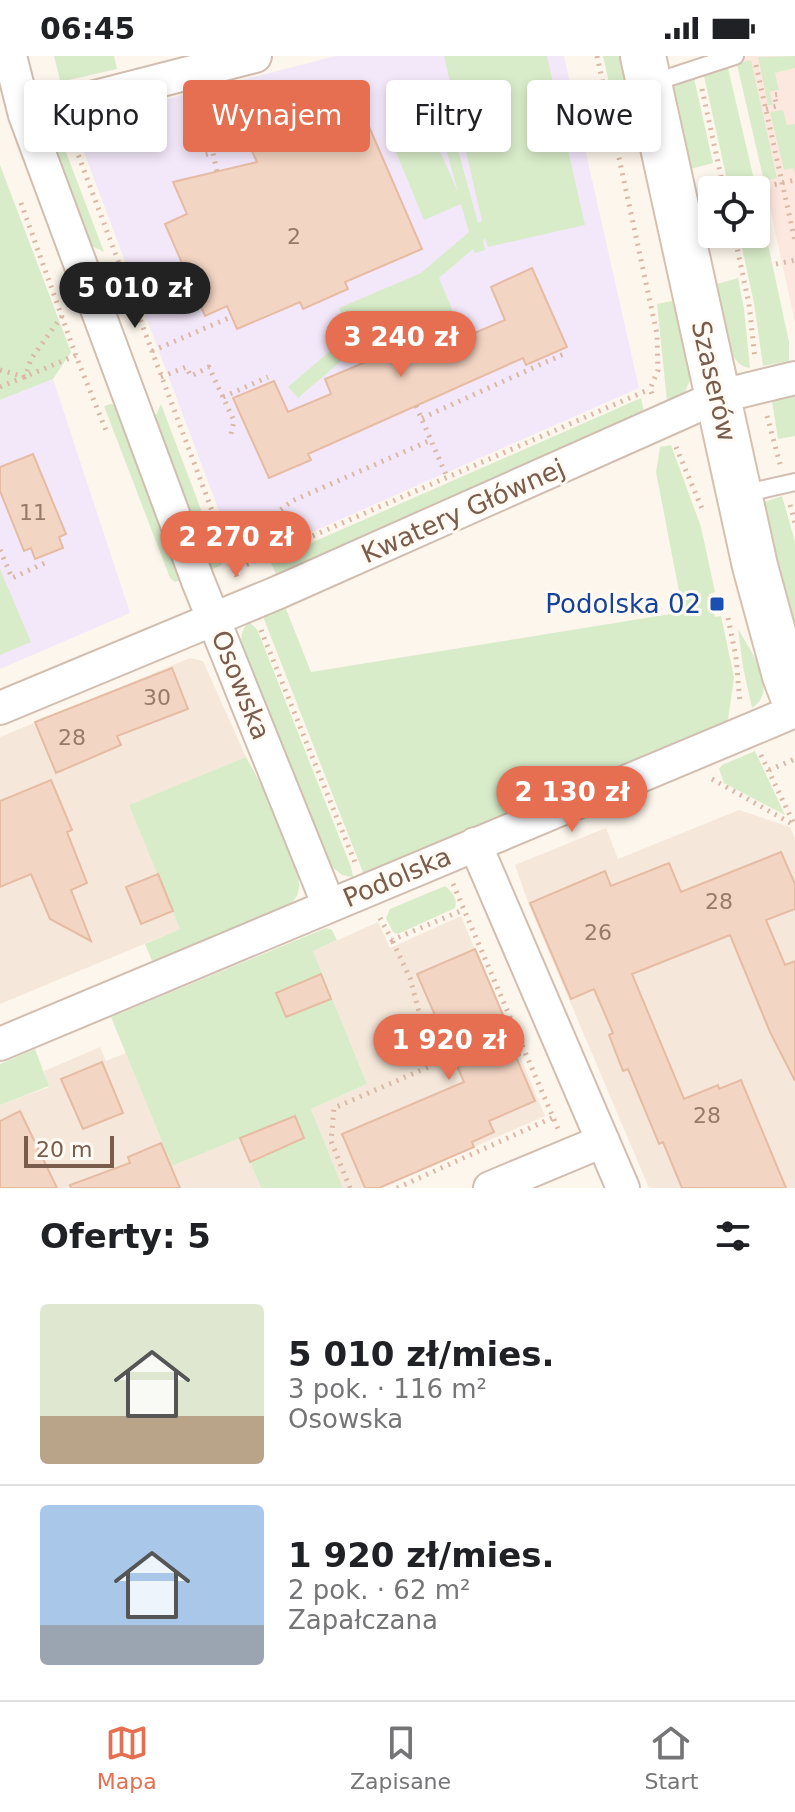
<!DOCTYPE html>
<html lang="pl">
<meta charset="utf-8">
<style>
:root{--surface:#fff;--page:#f6f6f6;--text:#202124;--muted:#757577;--line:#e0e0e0;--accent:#e76f51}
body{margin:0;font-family:"DejaVu Sans",sans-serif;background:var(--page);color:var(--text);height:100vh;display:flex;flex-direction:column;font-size:30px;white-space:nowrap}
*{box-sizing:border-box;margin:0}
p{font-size:26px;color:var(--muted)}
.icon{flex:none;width:44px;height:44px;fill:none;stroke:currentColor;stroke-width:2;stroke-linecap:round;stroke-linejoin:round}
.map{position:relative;height:1132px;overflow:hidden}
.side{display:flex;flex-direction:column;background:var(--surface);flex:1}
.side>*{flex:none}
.top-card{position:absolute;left:24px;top:24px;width:748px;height:72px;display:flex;gap:16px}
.fabs{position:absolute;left:698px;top:120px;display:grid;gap:16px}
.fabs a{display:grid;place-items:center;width:72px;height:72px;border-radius:8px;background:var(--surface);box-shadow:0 4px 12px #0003;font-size:40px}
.scale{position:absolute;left:24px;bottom:20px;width:90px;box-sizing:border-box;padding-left:8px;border:4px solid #7a5c4d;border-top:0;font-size:22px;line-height:28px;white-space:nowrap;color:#7a5c4d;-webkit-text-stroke:6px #fffaf3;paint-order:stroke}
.price{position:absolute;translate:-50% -68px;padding:0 18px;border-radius:28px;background:var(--accent);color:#fff;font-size:26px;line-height:52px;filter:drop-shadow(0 2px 4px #0008)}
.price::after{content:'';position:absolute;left:50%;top:48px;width:24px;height:18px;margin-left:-12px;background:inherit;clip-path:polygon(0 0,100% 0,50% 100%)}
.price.current{background:#222;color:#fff}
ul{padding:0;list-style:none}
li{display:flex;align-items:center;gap:24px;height:200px;padding:0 40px}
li+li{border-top:2px solid var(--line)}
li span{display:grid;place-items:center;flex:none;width:224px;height:160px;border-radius:8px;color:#555}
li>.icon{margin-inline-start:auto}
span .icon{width:96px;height:96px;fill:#fffc;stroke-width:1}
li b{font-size:34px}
h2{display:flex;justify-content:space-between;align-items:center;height:96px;padding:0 40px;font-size:34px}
.pill{padding:0 28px;border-radius:8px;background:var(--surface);box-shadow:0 4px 12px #0003;font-size:28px;line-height:72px}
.pill.current{background:var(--accent);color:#fff}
.status{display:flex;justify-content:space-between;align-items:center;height:56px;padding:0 40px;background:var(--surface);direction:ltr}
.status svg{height:22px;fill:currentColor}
.menu{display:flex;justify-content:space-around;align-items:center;height:112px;border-top:2px solid var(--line);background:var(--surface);font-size:22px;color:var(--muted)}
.menu a{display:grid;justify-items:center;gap:4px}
.menu .current{color:var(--accent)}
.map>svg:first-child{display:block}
.residential{fill:#f5e8da}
.commercial{fill:#fde8e0}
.education{fill:#f3e8fa}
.green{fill:#d8ecc9}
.building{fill:#f3d5c3;stroke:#e6bba3;stroke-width:2}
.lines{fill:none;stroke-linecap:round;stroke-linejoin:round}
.lane-casing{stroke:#d1beb0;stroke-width:20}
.street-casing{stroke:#d1beb0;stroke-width:36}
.secondary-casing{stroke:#d6c0b0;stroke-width:48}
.path{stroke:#d9b8a5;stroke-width:5;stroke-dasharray:2 6;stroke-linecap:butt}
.lane{stroke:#fff;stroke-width:16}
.street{stroke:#fff;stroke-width:32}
.secondary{stroke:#fff;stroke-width:44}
.transit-dot{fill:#1a4fb4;stroke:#fffaf3;stroke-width:3}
.labels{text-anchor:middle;stroke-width:6;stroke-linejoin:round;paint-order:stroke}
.number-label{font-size:22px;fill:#987a6a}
.street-label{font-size:26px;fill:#7a5c4d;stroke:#fffaf3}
.transit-label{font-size:26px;fill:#164399;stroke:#fffaf3;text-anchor:end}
</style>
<div class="status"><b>06:45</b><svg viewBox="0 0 49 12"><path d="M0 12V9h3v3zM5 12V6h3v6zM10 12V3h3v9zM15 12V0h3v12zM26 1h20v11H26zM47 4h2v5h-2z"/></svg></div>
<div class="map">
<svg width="795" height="1132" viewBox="0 0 795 1132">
<rect width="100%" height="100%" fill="#fdf6ec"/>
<!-- residential -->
<path class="residential" d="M190,602L203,605L246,701L130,749L180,873L0,948V681Z
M739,754L790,771L795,782V1132H649L529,849L515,809L606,772L618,803Z
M461,860L545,1060L379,1132H343L311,1053L367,1028L313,895L378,866L390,892Z
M100,991L106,1005L126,997L172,1110L240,1082L261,1132H0V1049L49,1031L44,1015Z"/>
<!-- commercial -->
<path class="commercial" d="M735,0H795V266L764,125Z"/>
<!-- education -->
<path class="education" d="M336,0H564L639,332L239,508L73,67Z
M53,323L130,557L0,613V344Z"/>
<!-- green -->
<path class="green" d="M54,0H114L117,13L64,25L60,24Z
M444,0H547L585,169L488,191L485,182L483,185L485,194L475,197L473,193L439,222L454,258L359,299L355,293L298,342L288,331L350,278L339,252L421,217L469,176L461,148L424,164L393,89L430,73L458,136L432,42L443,39L478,167L482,165Z
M603,0H622L632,41L613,45Z
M795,0V12L775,17L779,34L770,36L773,49H768L758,1Z
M751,4L777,122L764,125L737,8Z
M728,12L755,128L729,133L704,20Z
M694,22L713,107L687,114L670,36L675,29Z
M783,54L787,69L795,68V118L793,112L784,114L770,56Z
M58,87L64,91L104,196L90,189L52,89Z
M0,109L71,296L53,323L0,344Z
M763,165L789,286V305L763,310L754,247L739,178H756V166Z
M738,222L744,253L750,312C723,309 718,251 713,229Z
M676,244L692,319L685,336L667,345L657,248Z
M795,339V380L778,383L772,345Z
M641,342L644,356L276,518L270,505Z
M111,348L117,350L181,524L175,526L170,522L104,350Z
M161,348L222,509L212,513L155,361Z
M671,389L701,471L715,536L709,538L715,561L721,560L734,621L728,664L364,819L262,558L284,548L311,616L683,556L656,416L660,391Z
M782,440L795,486V585L761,447Z
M0,513L31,586L0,599Z
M249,566L257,573L351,811L353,821L342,819L327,807L242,594C240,582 241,574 249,566Z
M738,573C750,594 780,634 752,652L743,611Z
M755,695L785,759L724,727L719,713L722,709Z
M246,701C260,725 302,807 299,832C298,844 289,849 280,855L152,905L145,888L180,873L129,749Z
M445,830C452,836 458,843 455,852L398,878L393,876L386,862L390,853Z
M326,872L332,874L337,884L313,895L367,1028L311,1053L343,1132H261L240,1082L172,1110L111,961Z
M35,993L49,1030L0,1049V1008Z"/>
<!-- building -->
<path class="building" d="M364,59L422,193L345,226L348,233L303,253L300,246L237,273L227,250L205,260L165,168L187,158L173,126L257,106L247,84L327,66L330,73Z
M532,212L567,291L526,309L523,302L308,398L311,404L269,422L233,342L274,325L288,356L331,338L325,323L456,268L463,282L505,264L491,231Z
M33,398L66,478L59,481L63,492L35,503L31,492L24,495L0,435V411Z
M172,612L188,653L117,680L121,689L56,717L35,666Z
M51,724L72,774L67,776L87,827L71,834L91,885L50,863L31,818L0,831V745Z
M781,796L795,828V853L766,864L785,909L795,905V1025L770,976L730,879L632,918L684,1043L718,1029L719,1033L741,1024L786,1132H682L663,1086L659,1088L628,1013L623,1015L609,979L613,977L594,933L571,943L530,847L605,815L611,830L669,807L681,836Z
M158,818L173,855L141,868L126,831Z
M475,893L520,999L516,1001L535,1045L489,1065L494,1076L472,1086L474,1091L379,1132H365L342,1078L464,1026L417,918Z
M321,918L331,943L286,961L276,937Z
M102,1006L123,1057L83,1073L61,1023Z
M20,1055L57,1132H0V1065Z
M295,1060L304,1082L250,1106L240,1082Z
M161,1087L180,1132H71L70,1129L130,1107L128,1101Z"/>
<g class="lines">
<defs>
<path id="lane" d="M649,28L735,0
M742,438L795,426"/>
<path id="street" d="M10,0L25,59L198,525L329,850
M25,59L255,0
M0,652L279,536L717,341L795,322
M475,788L623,1132
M0,988L795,655
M490,1132L603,1085"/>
<path id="secondary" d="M643,0L755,510L785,620L795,646"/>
</defs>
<!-- lane casing -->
<use href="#lane" class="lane-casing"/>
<!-- street casing -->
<use href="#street" class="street-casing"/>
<!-- secondary casing -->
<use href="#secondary" class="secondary-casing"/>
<!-- path -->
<path class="path" d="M597,0L657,278L658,314L650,333L652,338
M756,9L795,185
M702,33L724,134
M193,46L204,99L213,97L217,116
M766,53L777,50L774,39L780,38
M70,77L237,521
M759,132L795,124
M21,147L76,300L107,377
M734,178L749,248L755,303
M776,208L795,204
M152,295L231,261
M0,314L25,321L31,303L62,260
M161,321L186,311L191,320L209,311L234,365L230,382
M0,331L77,299
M223,341L268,321
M416,350L447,421
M767,360L780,408
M422,362L566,297
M676,391L703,455
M790,449L795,467
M249,478L292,445L431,384
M0,494L12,522L49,505
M232,515L650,333
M728,562L736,601L740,647
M261,574L356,809
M761,699L795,770
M769,714L795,703
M712,723L794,769
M453,828L558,1073
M380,862L392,884L463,854
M350,1132L331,1085L334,1052L433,1009L410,922L392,884
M397,1132L554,1061"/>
<!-- lane -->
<use href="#lane" class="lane"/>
<!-- street -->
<use href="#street" class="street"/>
<!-- secondary -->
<use href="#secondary" class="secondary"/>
</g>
<!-- markers -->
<rect class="transit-dot" x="709" y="540" width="16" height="16" rx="4"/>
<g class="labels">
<!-- number labels -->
<g class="number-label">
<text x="294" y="188">2</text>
<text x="33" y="464">11</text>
<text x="157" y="649">30</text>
<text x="72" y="689">28</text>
<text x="719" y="853">28</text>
<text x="598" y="884">26</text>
<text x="707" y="1067">28</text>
</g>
<!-- street labels -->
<g class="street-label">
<text transform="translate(714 325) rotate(77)" y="9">Szaserów</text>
<text transform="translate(463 455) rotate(-24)" y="9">Kwatery Głównej</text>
<text transform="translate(241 629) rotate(68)" y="9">Osowska</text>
<text transform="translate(397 821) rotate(-23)" y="9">Podolska</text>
</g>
<!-- transit labels -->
<g class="transit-label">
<text x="701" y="557">Podolska 02</text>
</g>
</g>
</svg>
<div class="fabs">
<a><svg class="icon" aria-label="locate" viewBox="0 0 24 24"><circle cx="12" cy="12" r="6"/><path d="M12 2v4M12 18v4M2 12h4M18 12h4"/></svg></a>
</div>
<div class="scale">20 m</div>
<b class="price current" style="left:135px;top:274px">5 010 zł</b>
<b class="price" style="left:401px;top:323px">3 240 zł</b>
<b class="price" style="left:236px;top:523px">2 270 zł</b>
<b class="price" style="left:572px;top:778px">2 130 zł</b>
<b class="price" style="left:449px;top:1026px">1 920 zł</b>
<div class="top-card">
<a class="pill">Kupno</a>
<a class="pill current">Wynajem</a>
<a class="pill">Filtry</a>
<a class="pill">Nowe</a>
</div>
</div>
<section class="side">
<h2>Oferty: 5<svg class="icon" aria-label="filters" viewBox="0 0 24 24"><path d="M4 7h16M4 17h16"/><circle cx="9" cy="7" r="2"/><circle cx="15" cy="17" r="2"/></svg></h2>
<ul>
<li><span style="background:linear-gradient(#dfe7d0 70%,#b9a48a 0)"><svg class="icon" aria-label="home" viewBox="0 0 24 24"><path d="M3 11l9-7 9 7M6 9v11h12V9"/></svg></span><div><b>5 010 zł/mies.</b><p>3 pok. · 116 m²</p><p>Osowska</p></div></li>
<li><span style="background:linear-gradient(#a9c7e8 75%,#9aa5b1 0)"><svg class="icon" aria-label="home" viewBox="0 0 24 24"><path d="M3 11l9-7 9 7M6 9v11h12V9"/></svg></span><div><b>1 920 zł/mies.</b><p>2 pok. · 62 m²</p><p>Zapałczana</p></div></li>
</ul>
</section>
<nav class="menu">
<a class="current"><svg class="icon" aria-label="map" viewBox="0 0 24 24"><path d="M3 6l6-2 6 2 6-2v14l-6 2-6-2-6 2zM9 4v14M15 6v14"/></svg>Mapa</a>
<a><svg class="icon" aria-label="saved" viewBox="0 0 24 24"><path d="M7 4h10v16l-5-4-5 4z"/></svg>Zapisane</a>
<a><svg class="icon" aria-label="home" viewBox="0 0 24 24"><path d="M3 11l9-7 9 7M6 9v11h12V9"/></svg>Start</a>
</nav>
